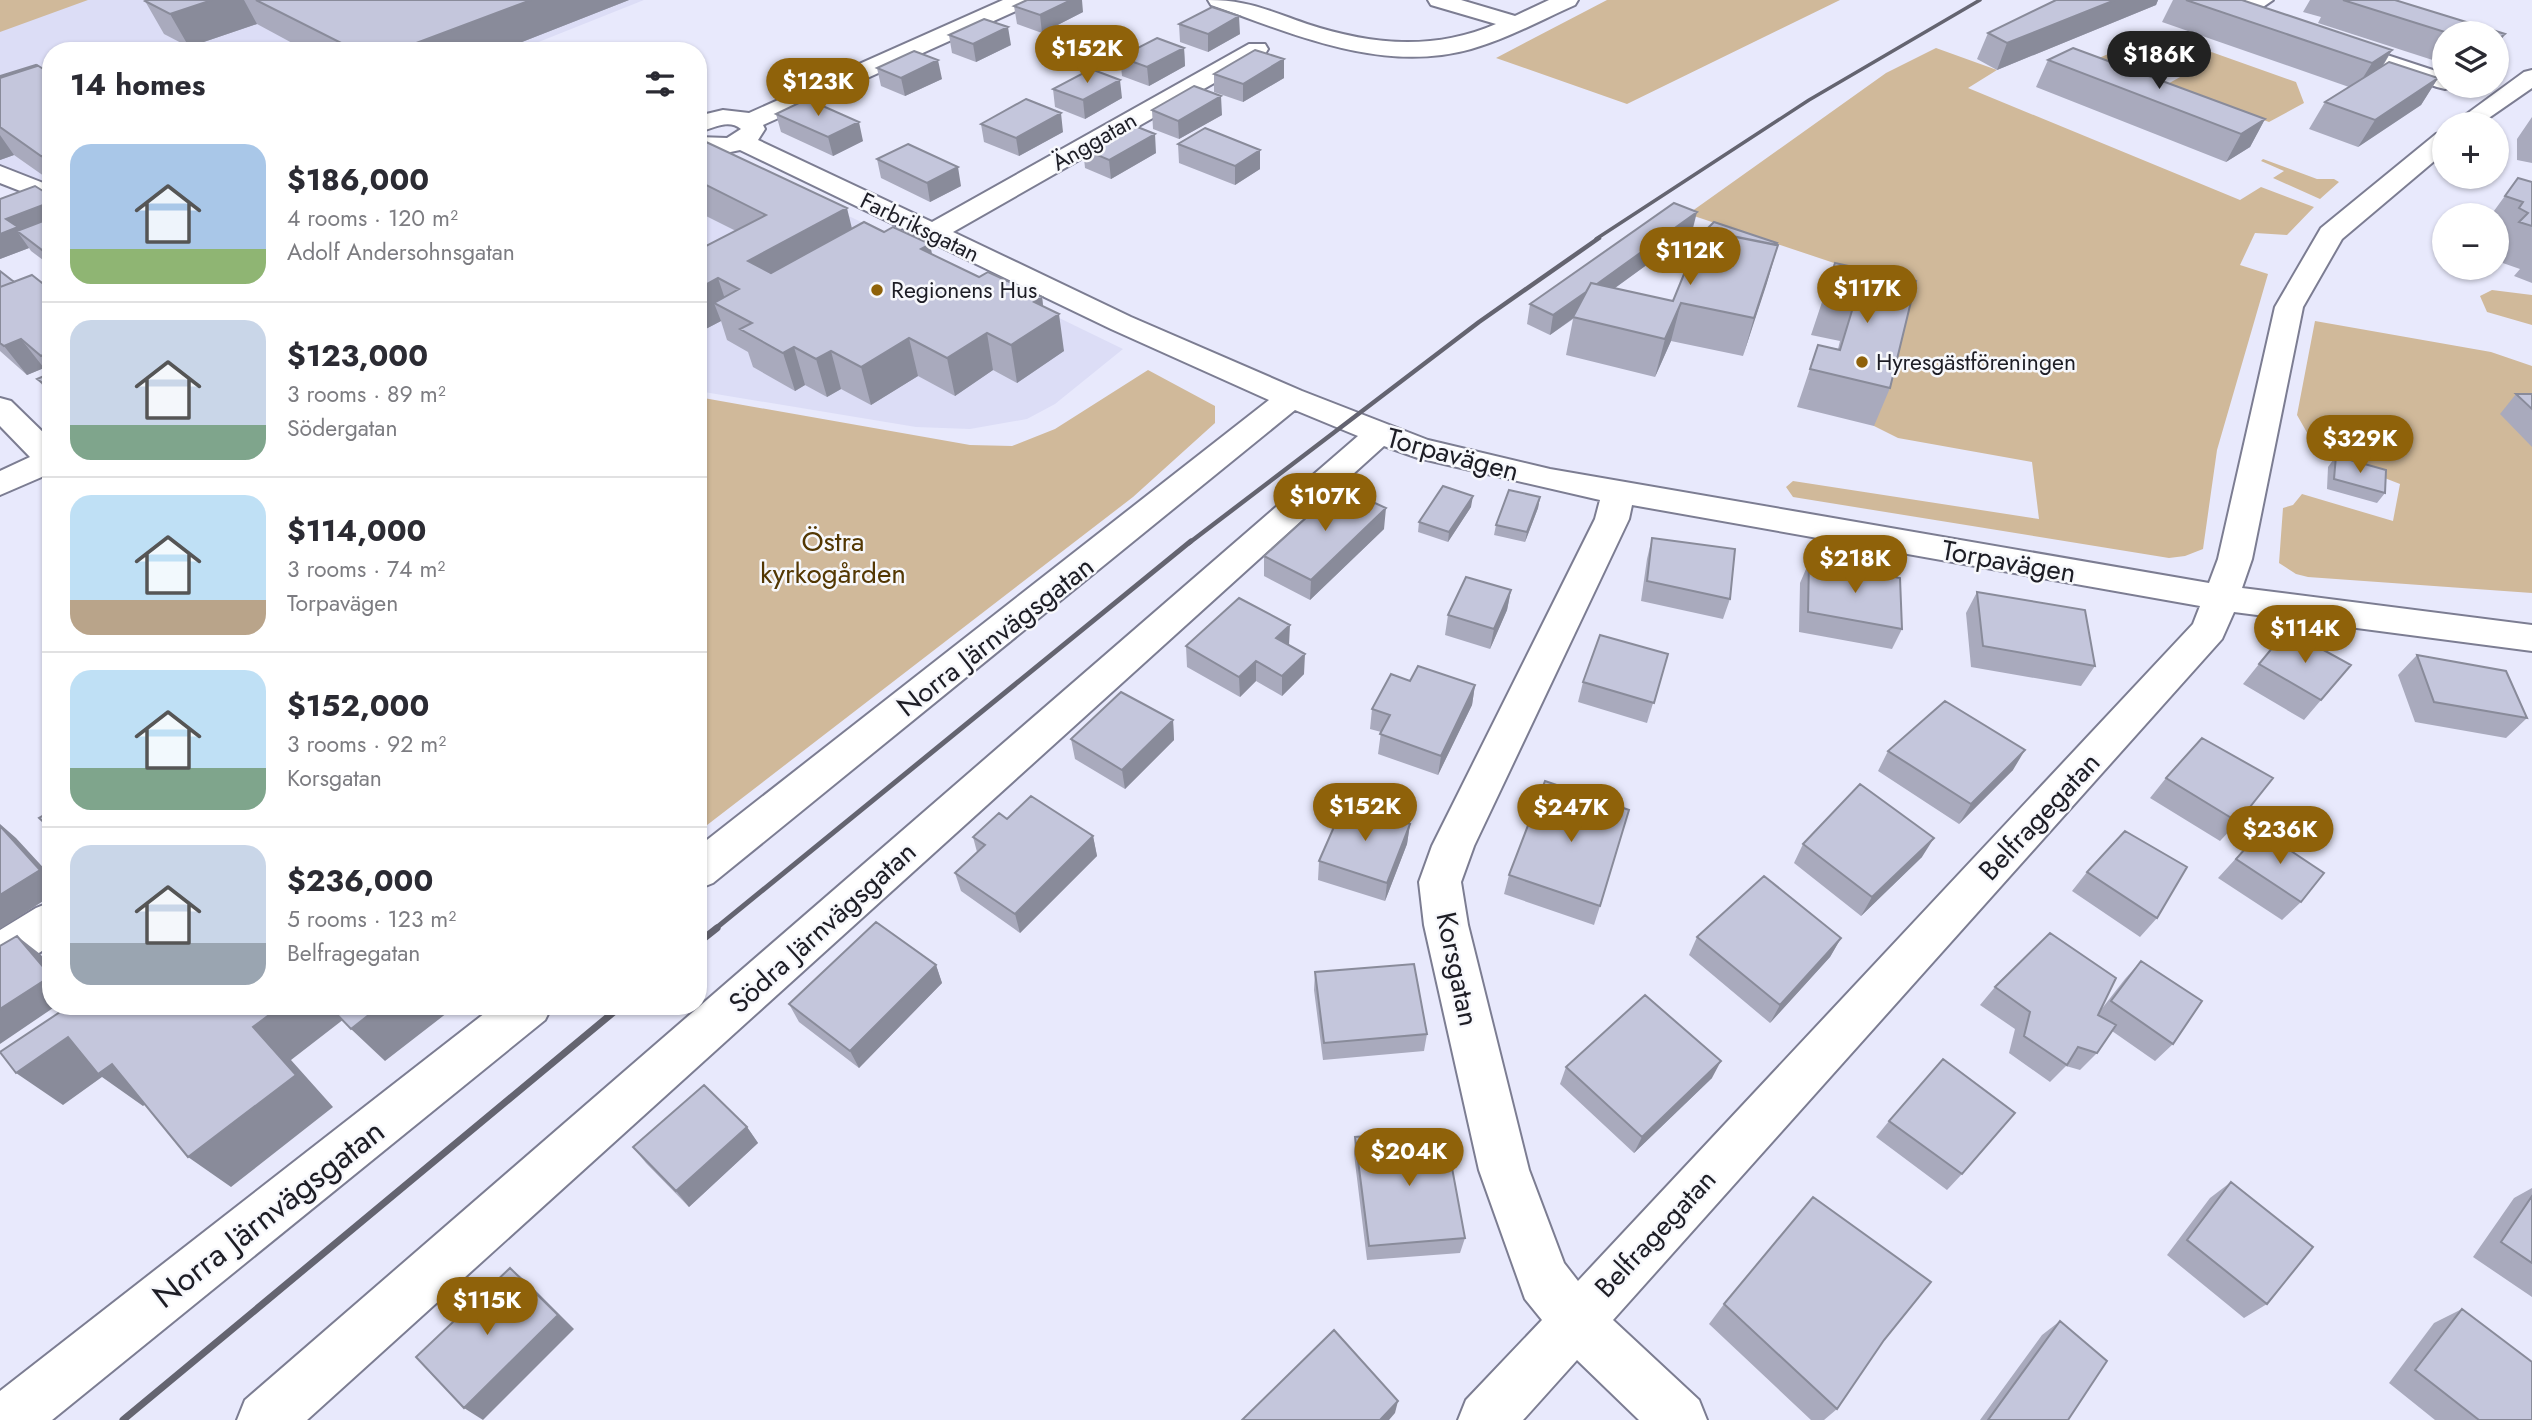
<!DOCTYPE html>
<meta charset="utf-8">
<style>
:root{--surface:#fff;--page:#f7f7f7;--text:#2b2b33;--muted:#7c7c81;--line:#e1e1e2;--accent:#8f620a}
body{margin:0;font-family:Jost,sans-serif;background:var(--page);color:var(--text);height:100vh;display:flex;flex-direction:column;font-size:26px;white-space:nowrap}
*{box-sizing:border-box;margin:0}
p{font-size:23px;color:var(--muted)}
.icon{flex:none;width:38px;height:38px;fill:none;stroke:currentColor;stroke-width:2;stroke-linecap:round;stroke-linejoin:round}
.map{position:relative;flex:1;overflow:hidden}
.panel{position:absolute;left:42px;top:42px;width:665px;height:973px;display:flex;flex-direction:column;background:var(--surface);border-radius:28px;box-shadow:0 2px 5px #0004}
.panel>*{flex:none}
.tools{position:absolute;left:2432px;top:21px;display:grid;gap:14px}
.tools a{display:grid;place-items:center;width:77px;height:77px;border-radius:50%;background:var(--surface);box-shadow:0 2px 5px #0004;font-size:35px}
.price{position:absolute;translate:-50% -60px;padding:0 16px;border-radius:24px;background:var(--accent);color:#fff;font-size:23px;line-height:46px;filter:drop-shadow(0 2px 4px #0008)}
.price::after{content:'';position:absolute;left:50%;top:42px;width:21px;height:16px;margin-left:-10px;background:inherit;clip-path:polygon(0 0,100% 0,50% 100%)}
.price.current{background:#222;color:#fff}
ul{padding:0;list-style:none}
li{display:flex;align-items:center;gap:21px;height:175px;padding:0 28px}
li+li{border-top:2px solid var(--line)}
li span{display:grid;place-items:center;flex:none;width:196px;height:140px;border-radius:21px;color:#555}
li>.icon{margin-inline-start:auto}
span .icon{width:84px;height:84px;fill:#fffc;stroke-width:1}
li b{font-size:30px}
h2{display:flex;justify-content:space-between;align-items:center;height:84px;padding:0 28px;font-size:30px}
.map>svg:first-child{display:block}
.built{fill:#dcddf6}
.green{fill:#d0b99a}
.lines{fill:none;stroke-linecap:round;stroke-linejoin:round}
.minor-casing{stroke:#7c7d92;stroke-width:4}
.minor{fill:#fff;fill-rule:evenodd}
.rail-far3{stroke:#646470;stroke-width:3.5}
.rail-far2{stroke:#646470;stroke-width:4.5}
.rail-far1{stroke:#646470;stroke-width:5}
.rail{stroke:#646470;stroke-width:7}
.wall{fill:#a9aabd}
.shaded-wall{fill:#898b9a}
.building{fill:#c4c6dc;stroke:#898b9a;stroke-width:2}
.poi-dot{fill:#8f620a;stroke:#f7f8fc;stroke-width:2.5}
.labels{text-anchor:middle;stroke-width:5;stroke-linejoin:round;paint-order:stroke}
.far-street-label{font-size:23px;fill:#1d1d25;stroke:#f7f8fc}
.far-poi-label{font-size:23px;fill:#1d1d25;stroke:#f7f8fc;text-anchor:start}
.street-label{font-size:28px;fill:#1d1d25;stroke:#f7f8fc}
.park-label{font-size:28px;fill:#533702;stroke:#f7f8fc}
.near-street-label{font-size:33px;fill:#1d1d25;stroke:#f7f8fc}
</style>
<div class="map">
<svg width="2532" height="1420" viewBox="0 0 2532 1420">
<rect width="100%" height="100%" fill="#e8e9fc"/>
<!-- built -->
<path class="built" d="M0,0H644L516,51H51V188L0,168Z
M698,166L793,189L1123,349L1055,404L1027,419L970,429L916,427L698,391Z"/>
<!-- green -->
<path class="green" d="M0,0H88L0,32Z
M1607,0H1840L1627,104L1496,58Z
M2172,38L2296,82L2304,103L2269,122L2241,112L2229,121L2107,76L2099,58L2115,51L2125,56L2124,70L2164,86L2207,62L2161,46Z
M1936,48L1997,70L1968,88L2240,200L2261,187L2314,207L2287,235L2255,233L2240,265L2268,274L2217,450L2203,549L2185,556L2169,558L1793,497L1786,487L1793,481L2039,519L2032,462L1898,438L1874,426L1843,266L1688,214L1886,73Z
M2263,159L2317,179H2334L2339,182L2320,199L2273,178L2284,171L2261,161Z
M2492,290L2532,295V325L2487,312L2480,296Z
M2315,321L2491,352L2532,366V593L2308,577L2296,574L2279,563L2283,508L2293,505L2302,494L2393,521L2400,484L2318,452L2297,415Z
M1148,370L1215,406V423L1133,497L698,832V397L970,445L1012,446L1055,429Z"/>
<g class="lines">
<defs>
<path id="minor" d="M1003,0H1032L1029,5L763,125L765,129L758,140L932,222L1249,44H1265L1268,49L1265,54L953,232L1131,317L1302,391L1428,440L1550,469L2209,583L2218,559L2275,307L2321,228L2436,134L2445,132V152L2342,239L2303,307L2252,559L2242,588L2532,625V651L2234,612L2222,639L1613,1320L1699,1400L1707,1420H1639L1577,1360L1523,1420H1458L1466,1400L1542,1320L1525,1299L1479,1170L1424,925L1419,882L1432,846L1595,519L1600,500L1418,458L1384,446L307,1420H237L245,1400L1358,436L1295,410L713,883L698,889V847L1269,400L1111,329L740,150L721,154L698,151V137L727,138L741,129C728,118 712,129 698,132V116L723,110L749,113ZM1632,505L2200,606L2193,624L1578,1281L1564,1263L1529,1170L1468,925L1461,882L1474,846L1629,519Z
M1208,0C1248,0 1270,11 1307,24C1371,45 1433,51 1496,24L1431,5L1428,0H1461L1515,16L1549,0H1578L1575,5C1541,20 1507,39 1471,49C1382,74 1294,34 1211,5Z
M2246,0H2273L2250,16H2234L2231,11Z
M2387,55L2445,74V86H2454L2445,89L2437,87L2379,67L2376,62Z
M2532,70V88L2480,124H2453L2524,72Z
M0,166L51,186V203L0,183Z
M0,398L11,401L51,440V473L0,495V471L30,457L0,426Z
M51,902V945L16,968L0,973V930L36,908Z
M494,1006H552L545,1020L52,1420H0V1391Z"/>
</defs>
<!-- minor casing -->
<use href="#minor" class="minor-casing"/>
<!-- minor -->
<use href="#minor" class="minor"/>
<!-- rail-far3 -->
<path class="rail-far3" d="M1596,239L1809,100L1980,0"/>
<!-- rail-far2 -->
<path class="rail-far2" d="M1189,543L1479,322L1599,238"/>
<!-- rail-far1 -->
<path class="rail-far1" d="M715,929L1191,541"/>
<!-- rail -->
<path class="rail" d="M698,943L717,928
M123,1420L621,1006"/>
</g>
<!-- wall -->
<path class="wall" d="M244,0H629L499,51H307L257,24L189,47L164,34L145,1L244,0L247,7Z
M2056,0H2158L2156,5L1997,70L1977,59L1988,33Z
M2173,0H2242L2392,50L2383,66L2438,78L2421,105L2358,147L2309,129L2325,102L2349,87L2162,22Z
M2310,0H2395L2505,34L2497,46V33H2445V64L2318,23L2321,17L2303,12Z
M1014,6L1083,12L1042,33L1017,24Z
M1179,24L1240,34L1208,52L1180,42Z
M949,35L1011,45L976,62L952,53Z
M1184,48L1185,66L1149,86L1122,76L1120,57Z
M1284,59V78L1243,102L1214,92V74Z
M2048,60L2265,119L2250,147L2226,162L2036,87Z
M877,68L942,79L905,96L881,86Z
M51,74V181L14,155L0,160V76Z
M1053,89L1122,98L1085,119L1055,107Z
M1152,110L1222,115L1179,139L1153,129Z
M776,114L863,141L833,156L781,132Z
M2532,117V163L2517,160V139Z
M981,124L1063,132L1019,156L984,142Z
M698,144L852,229L884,232L930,244L932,255L979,277L1042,297L1043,306L1064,351L1017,383L993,370L955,396L918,376L871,405L841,389L827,397L805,385L795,391L753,367L748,352L727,340L721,321L698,333V250L736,231L700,213L698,214Z
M1178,144L1260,150V169L1235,185L1179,163Z
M1083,149L1156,153L1111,179L1085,168Z
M877,159L961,186L930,202L881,178Z
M2518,178L2532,182V283L2514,276L2520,269L2497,261V252L2500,249L2497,248V215H2491Z
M51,196V266L31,251L29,248L0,259V199Z
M1692,232L1615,288L1673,301L1776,245H1778L1743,356L1671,341L1655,377L1566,355L1573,319L1550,335L1527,324L1530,304Z
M1835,263L1916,281L1890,388L1874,426L1797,407L1818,345L1838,349L1840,341L1811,335Z
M0,271L14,282L51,290V395L37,379L50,373L44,368L27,375L0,351Z
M2516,394H2532V447L2500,414Z
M2336,456L2385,493L2377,503L2327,489L2328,467Z
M1540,497L1538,508L1525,542L1494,535L1496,525Z
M1471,507L1448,542L1418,532L1419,522Z
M1384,529L1310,600L1264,576V556Z
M1652,538L1730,599L1723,619L1641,601L1647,559Z
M1809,562L1902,629L1892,649L1799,632L1800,583Z
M1511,590L1507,610L1490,649L1445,635L1448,615Z
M1977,592L2095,666L2081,686L1971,667L1966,613Z
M1289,645L1304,674L1282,696L1256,681L1240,697L1187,667L1186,646Z
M1668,654L1647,723L1578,702L1583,682Z
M2417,655L2527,718L2506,738L2415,722L2398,675Z
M2259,664L2351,665L2304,720L2243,684Z
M1410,681L1475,685L1472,705L1438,775L1378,754L1381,732L1370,729L1372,709Z
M1173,720L1174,740L1125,789L1075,759L1071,739Z
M1888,751L2013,770L1959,824L1878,771Z
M2166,778L2238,822L2220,841L2150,798Z
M1007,819L1093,836L1097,856L1020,933L961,891L955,873L977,852L973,837Z
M1410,824L1407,844L1385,901L1318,880L1319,861Z
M2261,831L2301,902L2282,920L2218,878Z
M1803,844L1922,857L1861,916L1794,863Z
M2087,872L2157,918L2140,937L2072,891Z
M1509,875L1600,906L1594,925L1504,894Z
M1697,937L1841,938L1830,957L1770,1023L1689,955Z
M2141,961L2173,1044L2155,1061L2112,1031L2097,1053L2080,1070L2066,1066L2050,1082L2009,1053L2015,1029L1980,1005L1995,987L2100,1011L2125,979Z
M936,965L942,983L859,1068L799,1022L789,1004Z
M1315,972L1427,1034L1424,1051L1323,1060L1314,990Z
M1566,1067L1712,1078L1634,1153L1560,1084Z
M1889,1121L1962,1174L1947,1190L1876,1137Z
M747,1127L758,1143L689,1207L646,1163L633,1147Z
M1355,1137L1465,1238L1460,1253L1367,1260L1354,1154Z
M2231,1182L2267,1304L2244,1318L2167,1255L2210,1198Z
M2532,1188V1297L2473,1257L2514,1198Z
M1724,1304L1884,1340L1837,1409L1824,1420H1811L1709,1324Z
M2462,1309L2532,1420H2435L2389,1383L2434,1323Z
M2060,1321L2068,1420H1980L2042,1335Z"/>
<!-- shaded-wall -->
<path class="shaded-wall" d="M212,0H244L257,24L189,47L170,14Z
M531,0H629L499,51H395Z
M1071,0H1082L1083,12L1042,33L1040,15Z
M2115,0H2158L2156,5L1997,70L2007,43Z
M1239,16L1240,34L1208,52V34Z
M1008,27L1011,45L976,62L973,44Z
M2505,34L2497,46V40Z
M1184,48L1185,66L1149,86L1147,67Z
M2392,50L2376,76L2356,89L2372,63Z
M1284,59V78L1243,102V84Z
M938,60L942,79L905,96L901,78Z
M2438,78L2421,105L2358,147L2375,120Z
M1120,80L1122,98L1085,119L1083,100Z
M1221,96L1222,115L1179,139L1178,121Z
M1061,113L1063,132L1019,156L1016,138Z
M2265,119L2250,147L2226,162L2241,134Z
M859,122L863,141L833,156L828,137Z
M1155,134L1156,153L1111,179L1109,160Z
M0,135L14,155L0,160Z
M1260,150V169L1235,185V166Z
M958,167L961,186L930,202L927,183Z
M51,202V227L17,231L29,248L0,259V234L6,219Z
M847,208L856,245L760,298L748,261Z
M1697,212L1692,232L1550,335L1553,315Z
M930,244L937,281L921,249Z
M1778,245L1767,283L1743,356L1754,318Z
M51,246V263L42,250Z
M718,278L729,311L714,303L721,321L698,333V289Z
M1042,297L1045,323L1059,314L1064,351L1017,383L1011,345L1034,302Z
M1681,303L1671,341L1655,377L1665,339Z
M987,333L993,370L955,396L947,358Z
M909,338L918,376L871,405L861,367Z
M21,339L44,368L27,375L4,346Z
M794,347L805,385L795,391L783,353Z
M51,351V369L41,356Z
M831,351L841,389L827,397L816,359Z
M1473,496L1471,507L1448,542L1449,532Z
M1540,497L1538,508L1525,542L1527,532Z
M1386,508L1384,529L1310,600L1311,580Z
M1511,590L1507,610L1490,649L1494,629Z
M1290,625L1289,645L1276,638Z
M1305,654L1304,674L1282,696V676Z
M1256,661V681L1240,697L1239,677Z
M1475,685L1472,705L1438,775L1441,756Z
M1173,720L1174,740L1125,789L1122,770Z
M2025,750L2013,770L1959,824L1971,804Z
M0,824L16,838L51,876V896L0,929Z
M1410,824L1407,844L1385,901L1387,883Z
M1093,836L1097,856L1020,933L1015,914Z
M1934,838L1922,857L1861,916L1872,897Z
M17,936L40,954L51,966V976Z
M1841,938L1830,957L1770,1023L1780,1005Z
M936,965L942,983L859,1068L850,1051Z
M51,976V1006H56L0,1044V1009Z
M281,1006H330L344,1019L291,1060L333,1107L231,1187L188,1157L253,1027Z
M380,1006H456L385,1061L351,1029Z
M68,1037L112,1064L156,1096L143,1106L102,1077L63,1105L16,1073Z
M1721,1061L1712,1078L1634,1153L1642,1137Z
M747,1127L758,1143L689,1207L676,1191Z
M510,1268L527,1282L574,1329L483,1420L464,1408Z
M1398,1401L1395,1413L1389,1420H1380Z"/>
<!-- building -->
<path class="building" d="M147,0H212L170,14L145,1Z
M256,0H531L395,51H357Z
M1027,0H1071L1040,15L1014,6Z
M2056,0H2115L2007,43L1988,33Z
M2186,0H2242L2392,50L2372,63Z
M2343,0H2395L2505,34L2497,40V33H2448Z
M1212,7L1239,16L1208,34L1179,24Z
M984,19L1008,27L973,44L949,35Z
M1157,38L1184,48L1147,67L1120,57Z
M2073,48L2265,119L2241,134L2048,60Z
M1255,50L1284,59L1243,84L1214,74Z
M914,51L938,60L901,78L877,68Z
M2389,62L2438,78L2375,120L2325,102Z
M36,65L37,66L0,78V76Z
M37,65L51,74V159L41,156L0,127V78Z
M1091,69L1120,80L1083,100L1053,89Z
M1194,86L1221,96L1178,121L1152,110Z
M807,99L859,122L828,137L776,114Z
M1026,99L1061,113L1016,138L981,124Z
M1130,124L1155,134L1109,160L1083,149Z
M1205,128L1260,150L1235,166L1178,144Z
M704,141L847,208L748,261L771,273L864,222L884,232L893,227L930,244L921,249L979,277L988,272L1042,297L1034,302L1059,314L1011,345L987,333L947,358L909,338L861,367L831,351L816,359L794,347L783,353L740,329L752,323L714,303L739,289L718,278L698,289V250L766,215L698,181V144Z
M908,144L958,167L927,183L877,159Z
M2518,178L2532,182V226L2519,222L2528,213L2519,208L2523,202L2505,196Z
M35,186L51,196V202L6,219L18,227L0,234V199Z
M1674,203L1697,212L1597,284L1591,283L1586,292L1553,315L1530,304Z
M51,218V246L42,250L17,231Z
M1714,222L1777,243L1775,245L1705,231Z
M1702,230L1778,245L1754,318L1681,303L1665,339L1573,317L1591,283L1673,301Z
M1835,263L1916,281L1890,388L1810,369L1818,345L1840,350L1854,304L1824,297Z
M0,271L14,282L0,287Z
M32,275L51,290V351L41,356L21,339L4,346L0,343V287Z
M51,373V389L37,379Z
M2516,394H2532V409Z
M2336,456L2386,470L2385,493L2334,479Z
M1443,486L1473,496L1449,532L1419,522Z
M1340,487L1386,508L1311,580L1264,556Z
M1509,490L1540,497L1527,532L1496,525Z
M1652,538L1735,549L1730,599L1647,581Z
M1809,562L1900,578L1902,629L1808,612Z
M1466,577L1511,590L1494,629L1448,615Z
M1977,592L2085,610L2095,666L1983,646Z
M1239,598L1290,625L1276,638L1305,654L1282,676L1256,661L1239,677L1186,646Z
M2287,630L2351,665L2321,700L2259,664Z
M1600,635L1668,654L1654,703L1583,682Z
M2417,655L2506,671L2527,718L2434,702Z
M1418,666L1475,685L1441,756L1380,734L1390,715L1372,709L1391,674L1410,681Z
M1121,692L1173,720L1122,770L1071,739Z
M1945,701L2025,750L1971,804L1888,751Z
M2202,738L2273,778L2238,822L2166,778Z
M1545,781L1629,810L1600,906L1509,875Z
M1860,784L1934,838L1872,897L1803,844Z
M1031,796L1093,836L1015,914L955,873L985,845L973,837L999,813L1007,819Z
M1344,804L1410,824L1387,883L1319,861Z
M51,811V829L39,818Z
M0,826L40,870L0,895Z
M2125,831L2187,867L2157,918L2087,872Z
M2261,831L2324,873L2301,902L2236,859Z
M1764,876L1841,938L1780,1005L1697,937Z
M876,922L936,965L850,1051L789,1004Z
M2050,933L2116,978L2098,1015L2116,1025L2097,1053L2078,1047L2067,1065L2024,1036L2030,1012L1995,987Z
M17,936L51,976L0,1009V946Z
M2141,961L2202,1001L2173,1044L2111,1001Z
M1414,964L1427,1034L1324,1043L1315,972Z
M1645,995L1721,1061L1642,1137L1566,1067Z
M69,1006H281L253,1027L296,1075L188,1157L112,1064L98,1074L68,1037L16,1073L0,1052Z
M329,1006H380L351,1029Z
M1943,1059L2015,1113L1962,1174L1889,1121Z
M704,1085L747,1127L676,1191L633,1147Z
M1445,1130L1465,1238L1369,1246L1355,1137Z
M2231,1182L2313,1247L2267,1304L2187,1240Z
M2532,1196V1263L2501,1242Z
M1813,1197L1931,1282L1884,1340L1837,1409L1724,1304Z
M510,1268L558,1315L464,1408L416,1357Z
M2462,1309L2532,1362V1420H2479L2415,1370Z
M2060,1321L2107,1361L2068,1420H1988Z
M1334,1330L1398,1401L1380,1420H1242Z"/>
<!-- markers -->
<g class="poi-dot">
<circle cx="877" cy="290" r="7"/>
<circle cx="1862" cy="362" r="7"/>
</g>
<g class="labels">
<!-- far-street labels -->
<g class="far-street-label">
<text transform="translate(1094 141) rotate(-30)" y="8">Änggatan</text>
<text transform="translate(920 227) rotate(26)" y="8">Farbriksgatan</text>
</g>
<!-- far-poi labels -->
<g class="far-poi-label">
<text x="891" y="298">Regionens Hus</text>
<text x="1876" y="370">Hyresgästföreningen</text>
</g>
<!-- street labels -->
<g class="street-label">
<text transform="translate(1453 454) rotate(15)" y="10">Torpavägen</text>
<text transform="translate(2009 561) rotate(10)" y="10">Torpavägen</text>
<text transform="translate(995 636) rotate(-38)" y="10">Norra Järnvägsgatan</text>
<text transform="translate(2039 816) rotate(-47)" y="10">Belfragegatan</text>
<text transform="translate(822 927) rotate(-42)" y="10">Södra Järnvägsgatan</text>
<text transform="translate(1458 969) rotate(78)" y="10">Korsgatan</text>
<text transform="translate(1655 1233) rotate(-47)" y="10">Belfragegatan</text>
</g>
<!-- park labels -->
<g class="park-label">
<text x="833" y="551">Östra<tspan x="833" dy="32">kyrkogården</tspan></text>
</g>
<!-- near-street labels -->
<g class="near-street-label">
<text transform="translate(268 1213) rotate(-38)" y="12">Norra Järnvägsgatan</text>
</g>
</g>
</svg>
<div class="tools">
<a><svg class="icon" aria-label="layers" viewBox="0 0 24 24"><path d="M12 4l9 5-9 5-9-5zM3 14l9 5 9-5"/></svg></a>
<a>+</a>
<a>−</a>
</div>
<b class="price" style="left:1087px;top:85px">$152K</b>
<b class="price current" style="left:2159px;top:91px">$186K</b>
<b class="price" style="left:818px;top:118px">$123K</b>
<b class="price" style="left:1690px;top:287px">$112K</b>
<b class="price" style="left:1867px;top:325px">$117K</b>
<b class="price" style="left:2360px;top:475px">$329K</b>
<b class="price" style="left:1325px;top:533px">$107K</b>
<b class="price" style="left:1855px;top:595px">$218K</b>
<b class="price" style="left:2305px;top:665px">$114K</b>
<b class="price" style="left:1365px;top:843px">$152K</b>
<b class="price" style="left:1571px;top:844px">$247K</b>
<b class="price" style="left:2280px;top:866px">$236K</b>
<b class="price" style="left:1409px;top:1188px">$204K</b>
<b class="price" style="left:487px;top:1337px">$115K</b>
<section class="panel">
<h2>14 homes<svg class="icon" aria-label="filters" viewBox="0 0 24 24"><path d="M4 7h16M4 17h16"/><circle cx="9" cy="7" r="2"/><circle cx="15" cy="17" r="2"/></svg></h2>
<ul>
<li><span style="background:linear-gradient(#a9c7e8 75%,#8fb573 0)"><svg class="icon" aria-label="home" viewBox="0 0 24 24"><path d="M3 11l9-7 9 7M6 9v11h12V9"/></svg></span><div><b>$186,000</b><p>4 rooms · 120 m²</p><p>Adolf Andersohnsgatan</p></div></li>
<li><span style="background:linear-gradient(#c9d6e8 75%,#7fa58c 0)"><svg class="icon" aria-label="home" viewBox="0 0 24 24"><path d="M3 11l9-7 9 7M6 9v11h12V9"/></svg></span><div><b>$123,000</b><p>3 rooms · 89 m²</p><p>Södergatan</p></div></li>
<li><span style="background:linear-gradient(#bfe0f5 75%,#b9a48a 0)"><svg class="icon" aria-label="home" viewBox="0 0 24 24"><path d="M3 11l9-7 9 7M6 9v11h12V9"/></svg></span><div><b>$114,000</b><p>3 rooms · 74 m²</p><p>Torpavägen</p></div></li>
<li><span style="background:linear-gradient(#bfe0f5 70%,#7fa58c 0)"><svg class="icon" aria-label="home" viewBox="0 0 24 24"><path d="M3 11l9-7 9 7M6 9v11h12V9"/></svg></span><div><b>$152,000</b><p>3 rooms · 92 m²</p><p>Korsgatan</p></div></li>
<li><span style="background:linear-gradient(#c9d6e8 70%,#9aa5b1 0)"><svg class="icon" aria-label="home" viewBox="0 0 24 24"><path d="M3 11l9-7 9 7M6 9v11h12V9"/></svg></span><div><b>$236,000</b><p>5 rooms · 123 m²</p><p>Belfragegatan</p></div></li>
</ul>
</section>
</div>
